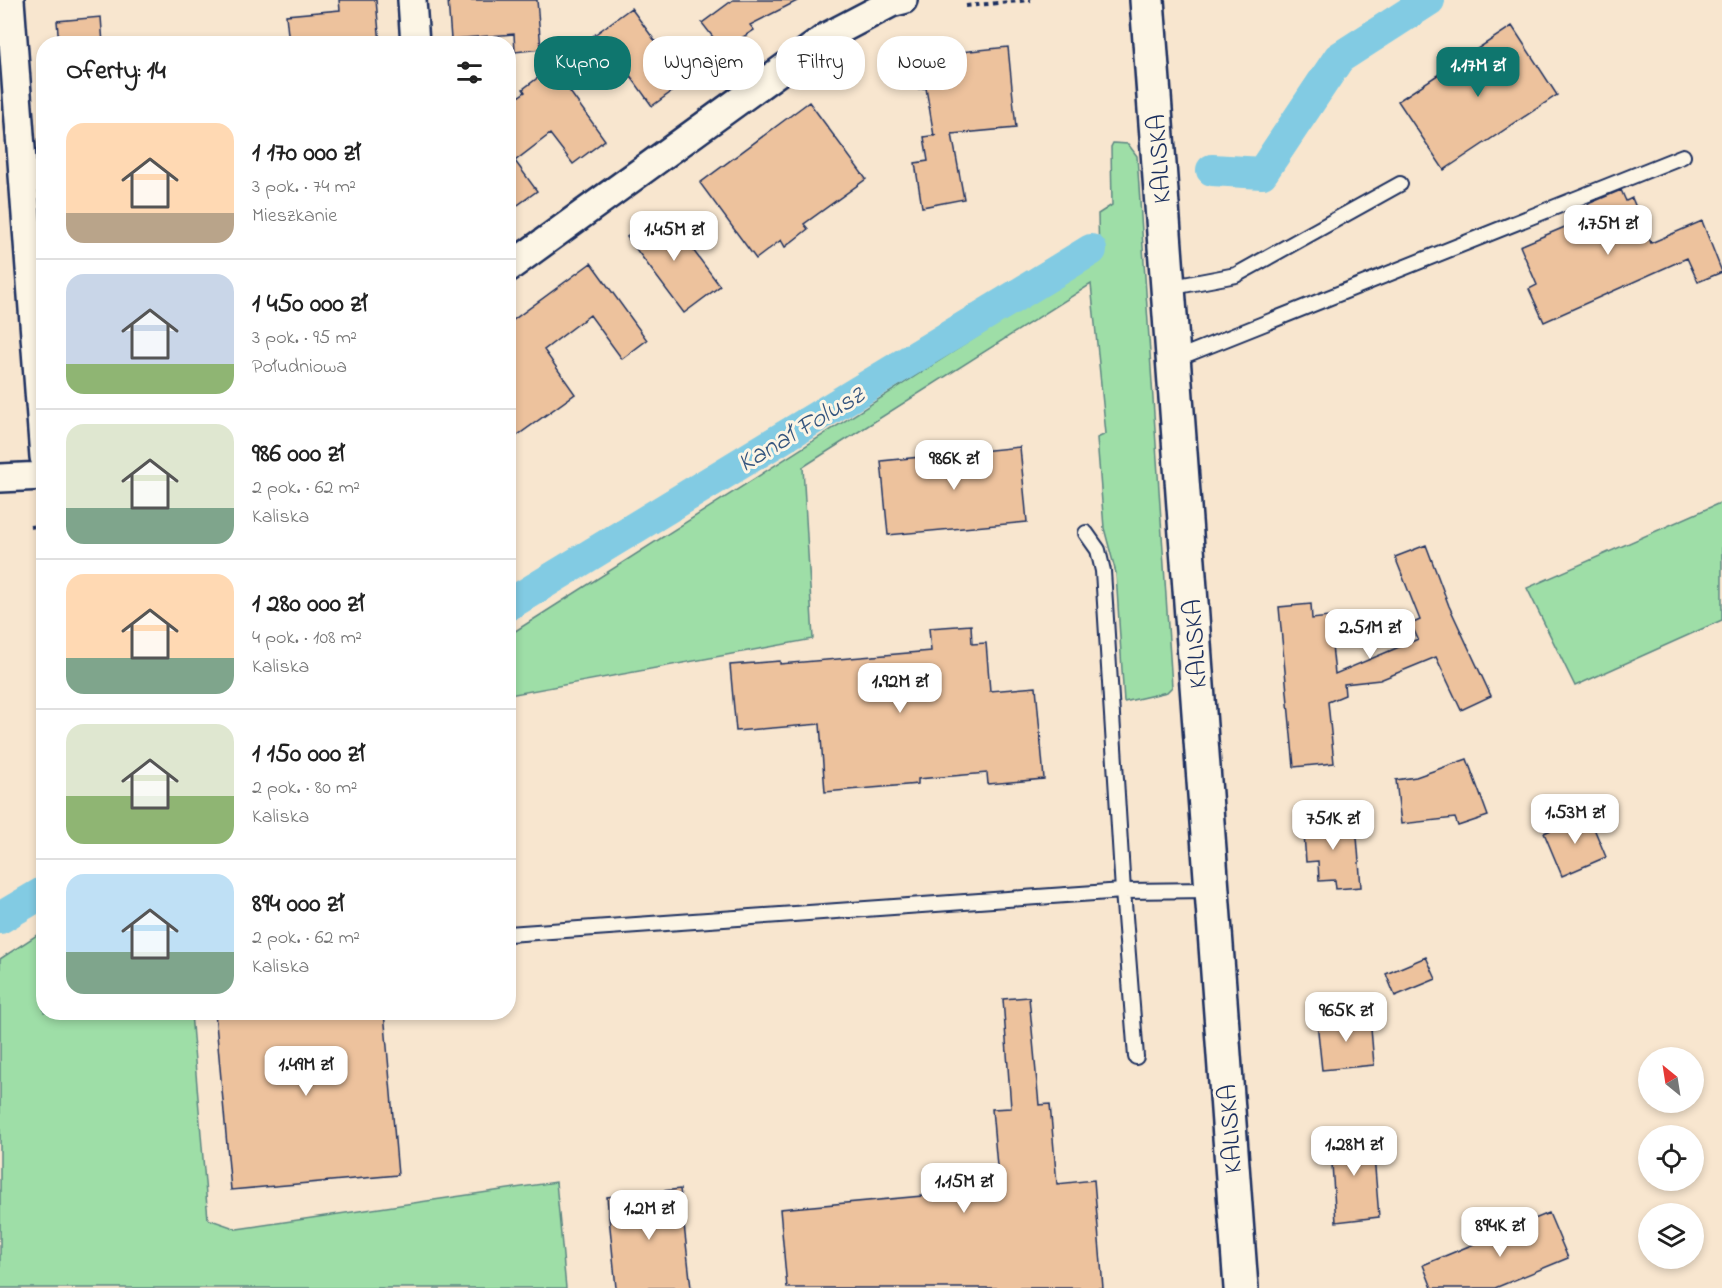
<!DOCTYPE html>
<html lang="pl">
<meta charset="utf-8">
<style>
:root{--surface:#fff;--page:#f2f2f2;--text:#222;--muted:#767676;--line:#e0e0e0;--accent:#0f766e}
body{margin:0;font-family:"Indie Flower",sans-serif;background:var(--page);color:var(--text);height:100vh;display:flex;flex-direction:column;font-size:22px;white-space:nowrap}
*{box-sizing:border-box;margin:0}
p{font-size:20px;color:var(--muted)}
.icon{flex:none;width:33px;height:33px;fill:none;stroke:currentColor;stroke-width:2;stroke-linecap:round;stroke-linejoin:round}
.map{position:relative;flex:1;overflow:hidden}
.details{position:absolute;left:36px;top:36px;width:480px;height:984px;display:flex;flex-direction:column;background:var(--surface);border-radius:24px;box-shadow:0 3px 9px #0003}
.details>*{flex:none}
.guide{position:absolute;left:534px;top:36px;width:570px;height:54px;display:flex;gap:12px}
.needle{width:39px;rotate:330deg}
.tools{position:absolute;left:1638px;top:1047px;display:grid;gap:12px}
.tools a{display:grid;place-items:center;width:66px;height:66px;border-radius:50%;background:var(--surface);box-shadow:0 3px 9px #0003;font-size:30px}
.price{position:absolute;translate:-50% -51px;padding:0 14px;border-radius:12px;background:#fff;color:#222;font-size:20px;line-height:39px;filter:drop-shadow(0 2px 3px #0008)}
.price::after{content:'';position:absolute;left:50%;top:36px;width:18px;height:14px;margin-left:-9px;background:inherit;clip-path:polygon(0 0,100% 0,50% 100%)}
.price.selected{background:var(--accent);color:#fff}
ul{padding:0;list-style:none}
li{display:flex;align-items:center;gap:18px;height:150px;padding:0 30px}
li+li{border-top:2px solid var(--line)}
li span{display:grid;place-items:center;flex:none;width:168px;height:120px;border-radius:18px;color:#555}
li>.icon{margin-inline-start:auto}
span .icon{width:72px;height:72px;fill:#fffc;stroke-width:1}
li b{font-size:26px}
h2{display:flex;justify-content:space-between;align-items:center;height:72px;padding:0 30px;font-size:26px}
.chip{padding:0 21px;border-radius:24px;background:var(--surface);box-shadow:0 3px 9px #0003;font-size:21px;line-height:54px}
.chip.selected{background:var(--accent);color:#fff}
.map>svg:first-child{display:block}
.green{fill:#9edea7;stroke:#5c8682;stroke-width:1.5}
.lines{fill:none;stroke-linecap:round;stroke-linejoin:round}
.canal{stroke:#82cbe3;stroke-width:32}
.building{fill:#edc29d;stroke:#1b2f5e;stroke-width:1.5}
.service-casing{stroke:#1b2f5e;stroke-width:18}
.minor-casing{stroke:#1b2f5e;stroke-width:32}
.secondary-casing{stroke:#1b2f5e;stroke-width:38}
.path{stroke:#1b2f5e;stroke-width:4;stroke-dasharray:4.5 4.5;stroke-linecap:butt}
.service{stroke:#fcf5e5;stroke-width:14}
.minor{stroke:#fcf5e5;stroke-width:27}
.secondary{stroke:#fcf5e5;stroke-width:33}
.labels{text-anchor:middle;stroke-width:6;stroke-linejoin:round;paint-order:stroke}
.street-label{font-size:26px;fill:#1b2f5e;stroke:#fcf5e5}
.water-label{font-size:27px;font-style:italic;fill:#35567f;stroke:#fcf5e5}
</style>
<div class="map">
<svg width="1722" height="1288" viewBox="0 0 1722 1288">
<rect width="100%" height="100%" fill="#f8e6cf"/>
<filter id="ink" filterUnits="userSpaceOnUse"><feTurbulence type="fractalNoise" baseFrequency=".0167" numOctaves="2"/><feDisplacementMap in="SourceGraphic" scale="12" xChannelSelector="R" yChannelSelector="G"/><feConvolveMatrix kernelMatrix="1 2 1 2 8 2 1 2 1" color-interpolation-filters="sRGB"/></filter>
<g filter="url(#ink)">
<!-- green -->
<path class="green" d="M1113,143L1128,144L1137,156L1172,687L1167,692L1124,702L1116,573L1104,528L1097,438L1106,434L1091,284L803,467L813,639L509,695L512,768H509V635L1099,259L1098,214L1112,205L1111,147Z
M1722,502V620L1575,686L1527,588Z
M43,931L44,1012L191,1013L208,1219L237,1229L556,1182L566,1288H0V959Z"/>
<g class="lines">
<!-- canal -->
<path class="canal" d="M1212,170L1262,173L1339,58L1429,0
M508,605L1091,250
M0,918L44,892"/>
</g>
<!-- building -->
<path class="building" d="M339,0H376L380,44H289L286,15L340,10Z
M448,0H537L541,49L515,52L514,34L451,39Z
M733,0H799L750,25L754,30L723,50L702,23Z
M631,8L685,82L652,106L619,60L625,56L613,40L582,44Z
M101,17L103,44H59L57,21Z
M1512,26L1557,95L1444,170L1398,101Z
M1008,47L1016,128L952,134L964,199L922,207L915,163L928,161L924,137L937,135L934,136L926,88L918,89L914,66L924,64L922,56Z
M552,67L605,140L573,164L550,134L515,161L537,191L508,212V104L525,92L523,89Z
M809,102L866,179L804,224L808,229L785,247L781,240L756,259L700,183Z
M1621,190L1626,201L1632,198L1651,243L1702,221L1722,272L1698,282L1687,258L1544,322L1529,289L1537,285L1520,246L1593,215L1588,204Z
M663,210L720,286L684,313L627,237Z
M591,263L647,340L622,359L590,315L544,350L575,394L508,442V324Z
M1020,447L1027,522L888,535L881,461Z
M1426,545L1449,606L1491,696L1461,710L1436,657L1380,680L1344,684L1345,695L1328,702L1334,763L1294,767L1279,607L1311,604L1312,619L1329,617L1335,674L1418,639L1411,624L1420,620L1395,557Z
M971,625L972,644L986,643L990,691L1036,687L1044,779L988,784L987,773L918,779V784L825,792L820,724L736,731L730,665L780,661V664L931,651L929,628Z
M1467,759L1488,816L1458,826L1455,818L1401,824L1396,780L1416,777Z
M1588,814L1606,857L1562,876L1544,833Z
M1347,816L1349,833L1357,837L1361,887L1336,889L1335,880L1319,881L1318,861L1306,862L1303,820Z
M1426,957L1436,979L1395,996L1386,974Z
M1029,997L1039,1105L1050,1104L1057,1184L1094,1180L1103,1288H787L780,1209L999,1189L992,1109L1011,1108L1003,999Z
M215,1012H384L398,1175L231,1190Z
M1370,1016L1374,1065L1322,1070L1317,1022Z
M1372,1132L1379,1217L1336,1222L1330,1135Z
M680,1189L691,1288H616L607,1197Z
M1549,1213L1568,1258L1495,1288H1432L1423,1265Z"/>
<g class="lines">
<defs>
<path id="service" d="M1168,288L1236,275L1400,184
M1173,360L1683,156
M1086,533L1098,550L1103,571L1123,891L1212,890
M508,934L1123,891L1136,1057"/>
<path id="minor" d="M10,0L44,457
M412,0L415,44
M508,268L828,36L891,3L903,0
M0,478L44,476"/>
<path id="secondary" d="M1147,0L1241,1288"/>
</defs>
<!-- service casing -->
<use href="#service" class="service-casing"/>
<!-- minor casing -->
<use href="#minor" class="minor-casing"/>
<!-- secondary casing -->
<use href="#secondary" class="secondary-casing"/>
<!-- path -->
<path class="path" d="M966,6L1031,0
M30,527L44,525"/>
<!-- service -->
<use href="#service" class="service"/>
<!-- minor -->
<use href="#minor" class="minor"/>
<!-- secondary -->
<use href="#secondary" class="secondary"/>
</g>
</g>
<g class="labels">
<!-- street labels -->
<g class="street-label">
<text transform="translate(1158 159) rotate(-94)" y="9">KALISKA</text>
<text transform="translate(1194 644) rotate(-94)" y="9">KALISKA</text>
<text transform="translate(1229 1129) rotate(-94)" y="9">KALISKA</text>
</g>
<!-- water labels -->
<g class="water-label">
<text transform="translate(800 428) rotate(-31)" y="9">Kanał Folusz</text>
</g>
</g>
</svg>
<div class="tools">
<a><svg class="needle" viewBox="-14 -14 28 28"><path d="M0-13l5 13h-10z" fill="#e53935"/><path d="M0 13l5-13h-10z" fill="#767676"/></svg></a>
<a><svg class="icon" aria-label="locate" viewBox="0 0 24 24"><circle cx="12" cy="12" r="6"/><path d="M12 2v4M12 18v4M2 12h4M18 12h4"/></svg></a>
<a><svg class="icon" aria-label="layers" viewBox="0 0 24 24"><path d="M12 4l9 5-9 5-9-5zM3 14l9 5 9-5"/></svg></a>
</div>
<b class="price selected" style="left:1478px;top:98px">1.17M zł</b>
<b class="price" style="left:1608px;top:256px">1.75M zł</b>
<b class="price" style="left:674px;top:262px">1.45M zł</b>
<b class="price" style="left:954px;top:491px">986K zł</b>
<b class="price" style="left:1370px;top:660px">2.51M zł</b>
<b class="price" style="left:900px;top:714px">1.92M zł</b>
<b class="price" style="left:1575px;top:845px">1.53M zł</b>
<b class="price" style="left:1333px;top:851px">751K zł</b>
<b class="price" style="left:1346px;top:1043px">965K zł</b>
<b class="price" style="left:306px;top:1097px">1.49M zł</b>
<b class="price" style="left:1354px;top:1177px">1.28M zł</b>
<b class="price" style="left:964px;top:1214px">1.15M zł</b>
<b class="price" style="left:649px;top:1241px">1.2M zł</b>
<b class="price" style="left:1500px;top:1258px">894K zł</b>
<div class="guide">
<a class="chip selected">Kupno</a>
<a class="chip">Wynajem</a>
<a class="chip">Filtry</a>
<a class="chip">Nowe</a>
</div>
<section class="details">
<h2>Oferty: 14<svg class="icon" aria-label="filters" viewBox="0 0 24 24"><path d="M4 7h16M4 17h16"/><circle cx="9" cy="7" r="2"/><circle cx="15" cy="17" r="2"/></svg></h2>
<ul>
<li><span style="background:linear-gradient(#ffd9b3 75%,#b9a48a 0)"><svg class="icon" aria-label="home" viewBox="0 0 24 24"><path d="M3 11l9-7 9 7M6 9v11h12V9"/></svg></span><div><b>1 170 000 zł</b><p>3 pok. · 74 m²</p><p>Mieszkanie</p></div></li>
<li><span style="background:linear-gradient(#c9d6e8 75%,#8fb573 0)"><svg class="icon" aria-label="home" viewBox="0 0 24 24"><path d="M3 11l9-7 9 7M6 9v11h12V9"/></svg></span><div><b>1 450 000 zł</b><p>3 pok. · 95 m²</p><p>Południowa</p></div></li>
<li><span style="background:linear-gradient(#dfe7d0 70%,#7fa58c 0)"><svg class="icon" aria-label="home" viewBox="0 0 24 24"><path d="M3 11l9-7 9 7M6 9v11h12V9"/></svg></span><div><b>986 000 zł</b><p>2 pok. · 62 m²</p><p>Kaliska</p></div></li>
<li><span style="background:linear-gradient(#ffd9b3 70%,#7fa58c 0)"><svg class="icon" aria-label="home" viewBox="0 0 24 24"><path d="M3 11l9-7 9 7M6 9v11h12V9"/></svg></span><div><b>1 280 000 zł</b><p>4 pok. · 108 m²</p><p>Kaliska</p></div></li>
<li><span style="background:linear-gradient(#dfe7d0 60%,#8fb573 0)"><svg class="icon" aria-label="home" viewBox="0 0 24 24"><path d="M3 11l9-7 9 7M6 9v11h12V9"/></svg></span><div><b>1 150 000 zł</b><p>2 pok. · 80 m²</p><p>Kaliska</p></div></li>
<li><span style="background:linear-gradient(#bfe0f5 65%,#7fa58c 0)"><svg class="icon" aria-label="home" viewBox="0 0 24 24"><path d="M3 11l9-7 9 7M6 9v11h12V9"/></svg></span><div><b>894 000 zł</b><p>2 pok. · 62 m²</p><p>Kaliska</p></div></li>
</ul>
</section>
</div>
